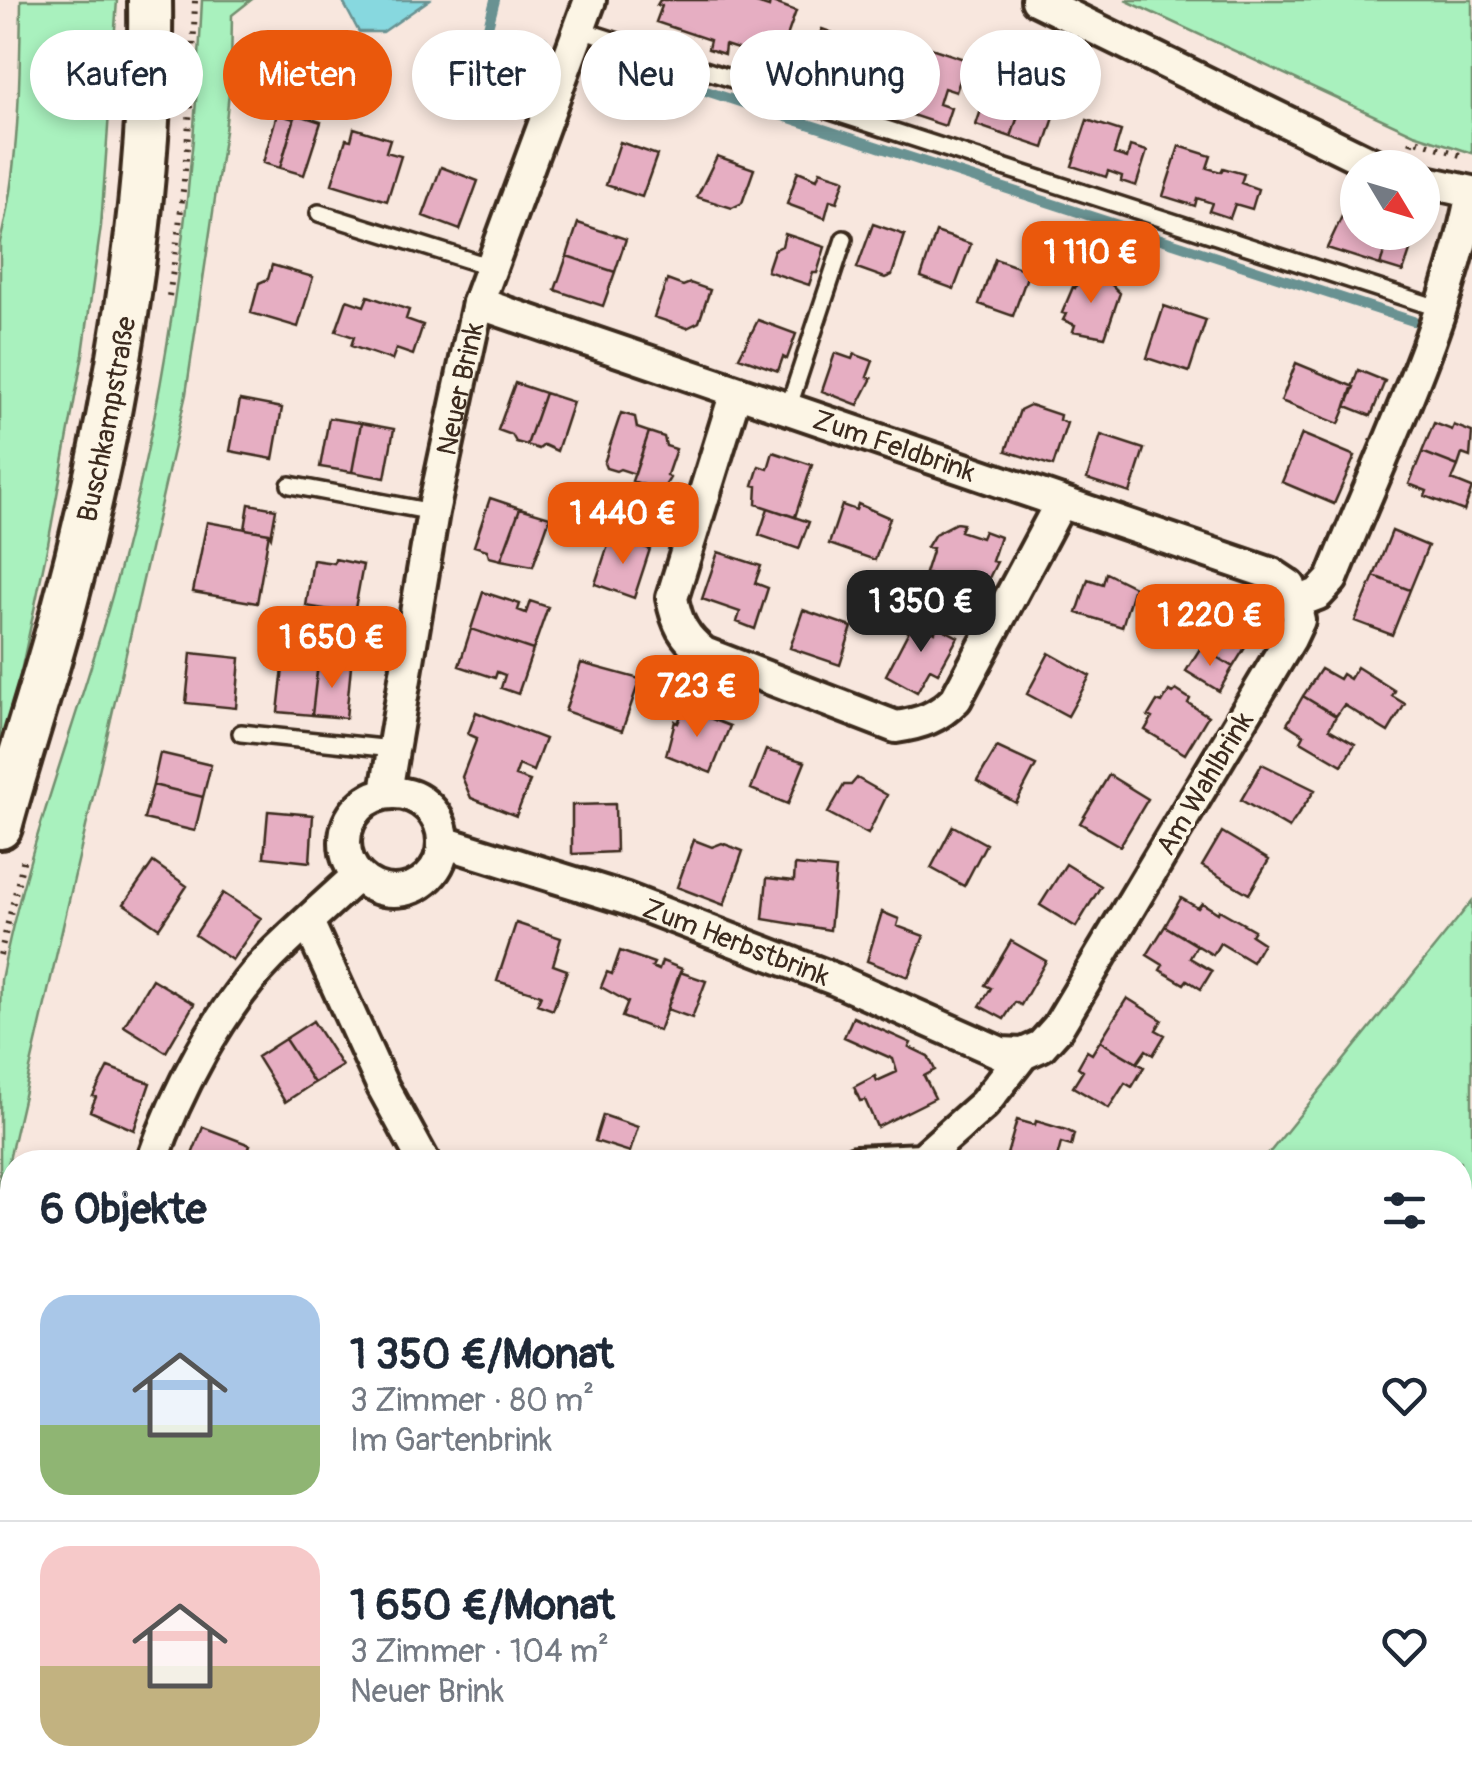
<!DOCTYPE html>
<html lang="de">
<meta charset="utf-8">
<style>
:root{--surface:#fff;--page:#f2f2f3;--text:#1f2937;--muted:#747a83;--line:#e0e1e3;--accent:#ea580c}
body{margin:0;font-family:Pangolin,sans-serif;background:var(--page);color:var(--text);height:100vh;display:flex;flex-direction:column;font-size:38px;white-space:nowrap}
*{box-sizing:border-box;margin:0}
p{font-size:32px;color:var(--muted)}
.icon{flex:none;width:55px;height:55px;fill:none;stroke:currentColor;stroke-width:2;stroke-linecap:round;stroke-linejoin:round}
.map{position:relative;flex:1;overflow:hidden}
.side{position:absolute;left:0px;top:1150px;width:1472px;height:642px;display:flex;flex-direction:column;background:var(--surface);border-radius:40px 40px 0 0;box-shadow:0 5px 15px #0003}
.side>*{flex:none}
.banner{position:absolute;left:30px;top:30px;width:1412px;height:90px;display:flex;gap:20px}
.needle{width:65px;rotate:128deg}
.tools{position:absolute;left:1340px;top:150px;display:grid;gap:20px}
.tools a{display:grid;place-items:center;width:100px;height:100px;border-radius:50%;background:var(--surface);box-shadow:0 5px 15px #0003;font-size:50px}
.price{position:absolute;translate:-50% -85px;padding:0 22px;border-radius:20px;background:var(--accent);color:#fff;font-size:32px;line-height:65px;filter:drop-shadow(0 2px 5px #0008)}
.price::after{content:'';position:absolute;left:50%;top:60px;width:30px;height:22px;margin-left:-15px;background:inherit;clip-path:polygon(0 0,100% 0,50% 100%)}
.price.current{background:#222;color:#fff}
ul{padding:0;list-style:none}
li{display:flex;align-items:center;gap:30px;height:250px;padding:0 40px}
li+li{border-top:2px solid var(--line)}
li span{display:grid;place-items:center;flex:none;width:280px;height:200px;border-radius:30px;color:#555}
li>.icon{margin-inline-start:auto}
span .icon{width:120px;height:120px;fill:#fffc;stroke-width:1}
li b{font-size:42px}
h2{display:flex;justify-content:space-between;align-items:center;height:120px;padding:0 40px;font-size:42px}
.chip{padding:0 35px;border-radius:45px;background:var(--surface);box-shadow:0 5px 15px #0003;font-size:35px;line-height:90px}
.chip.current{background:var(--accent);color:#fff}
.map>svg:first-child{display:block}
.green{fill:#a9f1be;stroke:#728e6e;stroke-width:2.5}
.water{fill:#87d8df;stroke:#699292;stroke-width:2.5}
.lines{fill:none;stroke-linecap:round;stroke-linejoin:round}
.stream{stroke:#699292;stroke-width:10}
.building{fill:#e6aec2;stroke:#3b2a1e;stroke-width:2.5}
.lane-casing{stroke:#3b2a1e;stroke-width:22}
.street-casing{stroke:#3b2a1e;stroke-width:38}
.secondary-casing{stroke:#3b2a1e;stroke-width:50}
.path{stroke:#3b2a1e;stroke-width:6;stroke-dasharray:2.5 8;stroke-linecap:butt}
.lane{stroke:#fcf5e5;stroke-width:15}
.street{stroke:#fcf5e5;stroke-width:30}
.secondary{stroke:#fcf5e5;stroke-width:42}
.labels{text-anchor:middle;stroke-width:8;stroke-linejoin:round;paint-order:stroke}
.street-label{font-size:28px;fill:#3b2a1e;stroke:#fcf5e5}
</style>
<div class="map">
<svg width="1472" height="1791" viewBox="0 0 1472 1791">
<rect width="100%" height="100%" fill="#f8e7de"/>
<filter id="ink" filterUnits="userSpaceOnUse"><feTurbulence type="fractalNoise" baseFrequency=".01" numOctaves="2"/><feDisplacementMap in="SourceGraphic" scale="20" xChannelSelector="R" yChannelSelector="G"/><feConvolveMatrix kernelMatrix="1 2 1 2 8 2 1 2 1" color-interpolation-filters="sRGB"/></filter>
<g filter="url(#ink)">
<!-- green -->
<path class="green" d="M21,0H117L101,226L83,354L48,544L15,700L0,747V242C19,167 20,78 21,0Z
M202,0H251L232,15L231,73L225,131L186,394L0,1199C0,1148 0,1098 0,1048C0,1026 0,1001 1,980C28,839 84,705 120,567C169,380 194,192 202,0Z
M1125,0H1472V153L1414,134Z
M1472,901V1534L1460,1583V1162H1262Z
M0,1344L12,1358V1646L0,1625Z
M1472,1677V1791H1070L1073,1780H1460V1690Z
M94,1780H230L240,1791H101Z
M514,1780H624L619,1791H524Z
M639,1780H820L816,1791H633Z"/>
<!-- water -->
<path class="water" d="M342,0H429L383,32H359Z"/>
<g class="lines">
<!-- stream -->
<path class="stream" d="M495,0L477,69L487,77L505,72L531,41H543
M614,61L1413,321"/>
</g>
<!-- building -->
<path class="building" d="M660,0H747L769,7L770,1L796,11L778,62L725,45L724,54L708,49L710,40L656,22L662,6L657,5Z
M822,29L855,41L839,91L805,80Z
M855,41L890,51L874,102L839,91Z
M928,47L967,60L956,92L944,88L939,104L951,108L945,126L906,113L912,95L919,97L924,83L916,80Z
M993,74L1028,86L1011,137L976,125Z
M1028,86L1061,96L1044,148L1011,137Z
M277,114L294,119L280,168L263,163Z
M296,114L321,122L304,175L280,168Z
M1087,120L1121,131L1114,154L1127,158L1130,146L1147,151L1136,186L1121,181L1122,176L1108,171L1106,177L1072,166Z
M354,128L390,139L386,152L401,156L387,201L332,184L346,139L351,140Z
M620,142L657,155L642,197L606,185Z
M1179,146L1211,156L1207,168L1221,172L1223,168L1244,174L1241,183L1258,189L1252,209L1235,204L1230,218L1209,211L1212,203L1197,198L1195,206L1163,196Z
M717,156L754,169L742,203L732,208L697,197Z
M441,167L478,181L460,230L423,216Z
M798,171L817,179L820,171L845,179L837,202L830,200L825,218L787,204Z
M1344,212L1358,216V232H1390L1380,265L1327,248Z
M578,223L626,239L615,272L567,256Z
M873,224L905,235L892,275L885,278L857,268Z
M936,232L971,244L954,289L921,277Z
M785,234L825,247L817,273H813L809,285L767,271L774,250L782,246Z
M1389,238L1412,245L1403,272L1380,265Z
M567,256L615,272L603,306L555,290Z
M995,259L1029,271L1013,316L979,304Z
M272,265L313,277L298,327L251,313L259,283L268,279Z
M1088,277L1107,280L1120,293L1105,337L1073,331L1075,325L1063,320L1066,314L1062,313L1073,287L1075,288L1079,279Z
M667,280L683,286L690,283L710,290L699,322L687,328L654,317Z
M368,296L409,310L406,319L423,325L413,355L396,349L392,360L351,346L354,337L336,331L347,300L364,306Z
M1164,306L1206,320L1189,372L1147,358Z
M758,320L796,334L787,359L783,357L778,371L739,357Z
M835,353L852,359L854,354L873,361L867,377L872,378L858,405L822,391Z
M1296,363L1354,387L1339,424L1281,401Z
M1358,370L1385,381L1371,416L1346,406Z
M515,383L545,393L527,445L516,442L512,435L498,430Z
M545,393L573,402L557,451L544,445L539,449L527,445Z
M240,400L282,408L273,459L230,451Z
M1030,405L1060,415L1059,420L1067,423L1053,466L1006,451L1020,410Z
M621,413L635,417L637,428L649,432L635,474L620,469L616,471L606,468L604,463Z
M329,418L361,423L352,472L320,467Z
M361,423L394,429L385,478L352,472Z
M1434,423L1452,430L1454,425L1472,432L1470,457L1462,454L1458,466L1422,452Z
M649,432L664,437L666,446L676,449L667,475L670,478L662,491L632,481Z
M1302,434L1355,456L1334,504L1282,482Z
M1101,435L1144,449L1130,493L1087,479Z
M773,452L812,465L795,517L756,504L757,486L753,485L759,466L768,469Z
M1422,452L1458,466L1452,480L1472,488L1464,511L1425,496L1427,491L1409,484Z
M490,498L520,508L501,560L489,557L487,550L474,546Z
M249,504L276,509L271,537L269,533L245,529Z
M858,504L890,518L875,560L829,544L842,505L856,510Z
M520,508L550,517L533,566L501,560Z
M768,508L809,522L799,549L759,535Z
M207,522L269,533L257,603L193,592Z
M956,523L963,524L960,531L981,538L984,531L1000,537L992,561L997,562L982,592L925,573L933,548L927,547L935,534Z
M1392,531L1428,546L1410,590L1374,576Z
M611,536L650,549L634,598L595,584Z
M718,552L761,566L755,583L768,588L755,629L737,622L740,612L702,599Z
M335,559L363,565L354,614L306,606L313,560L334,563Z
M1106,573L1134,587L1122,627L1077,613L1088,579L1103,584Z
M1374,576L1410,590L1392,635L1355,621Z
M483,592L520,604L518,610L526,613L530,601L548,607L533,650L471,629Z
M1225,600L1261,622L1233,667L1197,645Z
M803,610L852,627L840,665L790,648Z
M914,621L935,632L937,626L958,637L938,673L930,669L917,692L886,675Z
M471,629L533,650L518,694L501,688L505,675L497,672L495,678L459,666Z
M1201,647L1233,667L1219,691L1186,671Z
M191,653L240,658L236,708L186,703Z
M1049,653L1090,676L1068,716L1027,694Z
M284,659L318,663L312,715L278,712Z
M318,663L351,666L346,718L312,715Z
M581,663L640,679L622,731L565,711Z
M1357,667L1395,691L1392,696L1405,704L1388,732L1344,705L1336,716L1303,696L1321,669L1339,679L1342,674L1350,679Z
M1176,690L1190,699L1188,703L1208,716L1185,754L1145,730L1152,718L1148,716L1157,701L1162,703L1169,691L1173,693Z
M1303,696L1336,716L1329,729L1355,744L1342,765L1301,741L1304,735L1287,724Z
M684,708L730,726L711,773L666,755L675,721L678,723Z
M476,712L545,739L533,771L519,765L515,776L530,781L516,816L471,798L462,777L477,738L468,734Z
M997,747L1036,765L1016,803L977,781Z
M766,750L805,762L788,804L751,789Z
M160,753L211,765L203,797L153,785Z
M1262,764L1315,790L1289,828L1241,800Z
M1109,775L1148,799L1120,846L1080,823Z
M857,778L887,795L868,834L828,813L844,785H851Z
M153,785L203,797L195,831L144,819Z
M615,804L616,852L572,854V805Z
M268,811L313,815L310,862L264,857Z
M953,826L986,844L964,886L931,868Z
M1222,832L1269,860L1249,894L1202,866Z
M694,840L712,847L722,843L743,851L724,905L677,887Z
M153,862L187,886L159,928L124,904Z
M1066,864L1101,886L1076,927L1040,905Z
M795,865L836,869L830,930L763,919L767,878L794,881Z
M223,893L261,918L232,960L195,935Z
M1181,898L1198,908L1202,903L1218,913L1219,910L1254,930L1251,935L1263,943L1252,962L1220,943L1213,955L1165,926Z
M882,912L899,919L897,926L924,936L908,977L867,961Z
M516,923L561,938L553,965L567,970L553,1010L537,1004L541,995L497,981Z
M1165,926L1197,945L1190,958L1212,971L1201,989L1187,980L1184,984L1160,970L1163,965L1147,955Z
M1011,941L1046,961L1021,1005L1015,1002L1004,1019L980,1006L991,988L985,985Z
M620,951L654,963L652,967L659,970L662,961L682,969L659,1031L622,1017L628,1002L601,987L607,972L612,974Z
M680,972L706,981L692,1018L667,1009Z
M152,979L194,1004L166,1052L124,1026Z
M1127,998L1162,1020L1156,1030L1165,1035L1153,1055L1146,1050L1137,1063L1100,1041Z
M853,1017L911,1043L909,1047L928,1056L935,1070L924,1076L935,1098L877,1127L865,1100L860,1101L854,1087L875,1076L877,1081L897,1072L893,1059L844,1037Z
M313,1021L342,1066L314,1083L285,1039Z
M285,1039L314,1083L285,1102L257,1057Z
M1100,1041L1144,1067L1132,1087L1125,1083L1109,1108L1073,1087L1083,1071L1078,1067L1087,1051L1092,1054Z
M108,1067L150,1083L134,1130L90,1111L96,1097L93,1096Z
M603,1115L638,1127L630,1152L595,1141Z
M1017,1120L1035,1125L1036,1121L1066,1130L1074,1134L1071,1146L1061,1143L1056,1162H1020L1006,1158Z
M203,1127L250,1145L244,1162H189Z"/>
<g class="lines">
<defs>
<path id="lane" d="M578,29L1441,309
M319,213L491,267
M788,409L844,239
M290,485L433,512
M241,733L392,749"/>
<g id="street">
<path d="M1037,0L1381,168"/>
<path id="s1" d="M478,303L1272,574L1290,586L1299,620L1290,639L1058,1027L1041,1046L1023,1054L984,1104L922,1159L856,1162"/>
<path d="M736,392L672,598C677,624 684,637 704,653L896,727C922,723 937,718 956,699L1061,502"/>
<path d="M1297,602L1318,594L1332,579C1381,456 1448,322 1472,192L1422,181"/>
<path id="s2" d="M386,792L433,512L478,303L590,0"/>
<circle cx="394" cy="842" r="49"/>
<path id="s3" d="M443,842L626,899L834,979L1001,1053L1023,1054"/>
<path d="M308,922L383,1087L424,1162"/>
<path d="M152,1162C175,1094 220,1008 271,956C298,929 328,903 356,877"/>
<path d="M692,1791L697,1780"/>
</g>
<g id="secondary">
<path id="s4" d="M0,827C19,756 43,686 62,615C114,423 153,199 150,0"/>
</g>
</defs>
<!-- lane casing -->
<use href="#lane" class="lane-casing"/>
<!-- street casing -->
<use href="#street" class="street-casing"/>
<!-- secondary casing -->
<use href="#secondary" class="secondary-casing"/>
<!-- path -->
<path class="path" d="M1407,154L1413,139L1466,157
M169,296C185,198 192,99 195,0
M0,955L25,854
M1460,1484L1472,1475
M1158,1780V1791"/>
<!-- lane -->
<use href="#lane" class="lane"/>
<!-- street -->
<use href="#street" class="street"/>
<!-- secondary -->
<use href="#secondary" class="secondary"/>
</g>
</g>
<g class="labels">
<!-- street labels -->
<g class="street-label">
<text dy="10" stroke="none"><textPath href="#s2" startOffset="410">Neuer Brink</textPath></text>
<text dy="10" stroke="none"><textPath href="#s4" startOffset="422">Buschkampstraße</textPath></text>
<text dy="10" stroke="none"><textPath href="#s1" startOffset="440">Zum Feldbrink</textPath></text>
<text transform="translate(1204 783) rotate(-59)" y="10">Am Wahlbrink</text>
<text dy="10" stroke="none"><textPath href="#s3" startOffset="310">Zum Herbstbrink</textPath></text>
</g>
</g>
</svg>
<div class="tools">
<a><svg class="needle" viewBox="-14 -14 28 28"><path d="M0-13l5 13h-10z" fill="#e53935"/><path d="M0 13l5-13h-10z" fill="#747a83"/></svg></a>
</div>
<b class="price" style="left:1091px;top:306px">1 110 €</b>
<b class="price" style="left:623px;top:567px">1 440 €</b>
<b class="price current" style="left:921px;top:655px">1 350 €</b>
<b class="price" style="left:1210px;top:669px">1 220 €</b>
<b class="price" style="left:332px;top:691px">1 650 €</b>
<b class="price" style="left:697px;top:740px">723 €</b>
<div class="banner">
<a class="chip">Kaufen</a>
<a class="chip current">Mieten</a>
<a class="chip">Filter</a>
<a class="chip">Neu</a>
<a class="chip">Wohnung</a>
<a class="chip">Haus</a>
</div>
<section class="side">
<h2>6 Objekte<svg class="icon" aria-label="filters" viewBox="0 0 24 24"><path d="M4 7h16M4 17h16"/><circle cx="9" cy="7" r="2"/><circle cx="15" cy="17" r="2"/></svg></h2>
<ul>
<li><span style="background:linear-gradient(#a9c7e8 65%,#8fb573 0)"><svg class="icon" aria-label="home" viewBox="0 0 24 24"><path d="M3 11l9-7 9 7M6 9v11h12V9"/></svg></span><div><b>1 350 €/Monat</b><p>3 Zimmer · 80 m²</p><p>Im Gartenbrink</p></div><svg class="icon" aria-label="heart" viewBox="0 0 24 24"><path d="M12 20l-8-8c-3-5 5-10 8-4 3-6 11-1 8 4z"/></svg></li>
<li><span style="background:linear-gradient(#f6c9c9 60%,#c2b280 0)"><svg class="icon" aria-label="home" viewBox="0 0 24 24"><path d="M3 11l9-7 9 7M6 9v11h12V9"/></svg></span><div><b>1 650 €/Monat</b><p>3 Zimmer · 104 m²</p><p>Neuer Brink</p></div><svg class="icon" aria-label="heart" viewBox="0 0 24 24"><path d="M12 20l-8-8c-3-5 5-10 8-4 3-6 11-1 8 4z"/></svg></li>
</ul>
</section>
</div>
